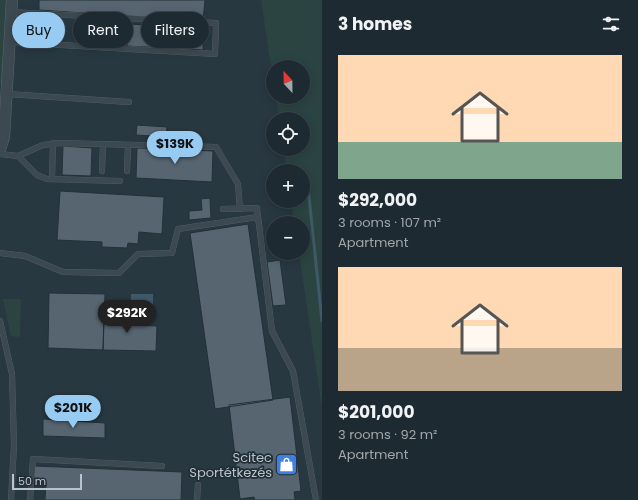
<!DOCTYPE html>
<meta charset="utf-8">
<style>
:root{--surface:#1e2a31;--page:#263239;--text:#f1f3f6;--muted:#a1a7ab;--line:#3c464d;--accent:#98cbf2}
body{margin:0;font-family:Poppins,sans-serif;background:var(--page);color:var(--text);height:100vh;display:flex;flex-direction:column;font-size:15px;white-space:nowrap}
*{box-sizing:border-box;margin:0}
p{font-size:13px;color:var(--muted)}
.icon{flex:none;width:22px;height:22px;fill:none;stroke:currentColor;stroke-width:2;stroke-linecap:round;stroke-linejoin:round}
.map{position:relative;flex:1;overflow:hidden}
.panel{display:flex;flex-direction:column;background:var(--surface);width:316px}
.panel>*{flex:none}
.banner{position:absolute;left:12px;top:12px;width:250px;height:36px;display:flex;gap:8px}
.needle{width:26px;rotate:338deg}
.tools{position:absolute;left:266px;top:60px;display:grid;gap:8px}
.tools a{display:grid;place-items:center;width:44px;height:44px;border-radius:50%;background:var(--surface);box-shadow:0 2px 10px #0003,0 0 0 1px var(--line);font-size:20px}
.scale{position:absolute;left:12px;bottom:10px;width:70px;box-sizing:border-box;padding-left:4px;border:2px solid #bac3cb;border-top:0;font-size:11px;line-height:14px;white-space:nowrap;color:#bac3cb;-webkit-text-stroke:3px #212e36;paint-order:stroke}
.price{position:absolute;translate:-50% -34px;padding:0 9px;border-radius:14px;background:var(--accent);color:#111;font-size:13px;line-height:26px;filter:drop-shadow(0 1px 2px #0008)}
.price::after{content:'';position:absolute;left:50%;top:24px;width:12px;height:9px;margin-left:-6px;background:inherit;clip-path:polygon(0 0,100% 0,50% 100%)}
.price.on{background:#222;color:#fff}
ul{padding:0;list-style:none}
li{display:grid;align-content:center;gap:8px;height:212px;padding:0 16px}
li span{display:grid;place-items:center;height:124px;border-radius:0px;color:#555}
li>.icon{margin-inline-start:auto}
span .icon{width:72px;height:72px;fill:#fffc;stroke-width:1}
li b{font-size:17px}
h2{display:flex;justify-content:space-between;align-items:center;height:48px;padding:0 16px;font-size:17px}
.pill{padding:0 14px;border-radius:18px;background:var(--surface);box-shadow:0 2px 10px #0003,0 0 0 1px var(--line);font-size:14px;line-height:36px}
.pill.on{background:var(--accent);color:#111}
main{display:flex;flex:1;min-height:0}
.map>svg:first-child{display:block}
.green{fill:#2b4441}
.water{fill:#405969}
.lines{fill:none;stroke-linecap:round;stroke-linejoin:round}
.stream{stroke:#405969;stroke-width:3}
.building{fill:#576571;stroke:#233038}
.service-casing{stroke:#5b666e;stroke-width:6}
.minor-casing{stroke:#5b666e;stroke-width:12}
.service{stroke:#3d4951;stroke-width:5.5}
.minor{stroke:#3d4951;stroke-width:11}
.labels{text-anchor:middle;stroke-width:3.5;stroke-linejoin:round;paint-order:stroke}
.poi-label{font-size:13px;fill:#bac3cb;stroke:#212e36;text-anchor:end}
</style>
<main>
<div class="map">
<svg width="322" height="500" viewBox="0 0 322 500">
<rect width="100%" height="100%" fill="#283841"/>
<!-- green -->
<path class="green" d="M0,0H8L1,84H0Z
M261,0H322V408L299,253H303V223H294L291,201H303V171H287L283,149H303V119H279L276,97H303V67H273V80Z
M3,299H21L20,337L11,336Z"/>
<!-- water -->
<path class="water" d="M131,294H153V319H131Z"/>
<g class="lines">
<!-- stream -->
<path class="stream" d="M308,187L322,321"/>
</g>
<!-- building -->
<path class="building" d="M39,0H205L203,21L39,10Z
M128,24L204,28L203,50L127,46Z
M137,125L167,127L166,137L136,135Z
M63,146L92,148L91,176L62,175Z
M137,148L213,151L212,182L136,178Z
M60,191L164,197L162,234L139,232L138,244L128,243L127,248L102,247V242L57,240Z
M210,198L211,218L189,220V211L202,210L201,199Z
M248,224L273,400L215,409L190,233Z
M280,260L286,305L273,306L267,262Z
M49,293L105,294L103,350L48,348Z
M104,311H126V325L157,326L156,351L103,350Z
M290,397L301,491L294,492L295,500H255L254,497L240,499L229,405Z
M43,419L105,423V438L43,436Z
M34,466L182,472L181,500H45L46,482L33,480Z"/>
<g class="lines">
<defs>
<path id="service" d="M10,42L215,54L216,23L11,12
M119,48L120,18
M7,94L129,102
M0,154L18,156L43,145L59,143L216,147L238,184L240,209
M18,156L37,175L47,179L120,181
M102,171L103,144
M127,171L128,145
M52,179L53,143
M223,209L257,208L272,331L293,371L316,500
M0,253L25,256L63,272L119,273L138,254L172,253L178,229L258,217
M0,321L12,374L14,445L11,500
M30,500L33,459L162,466
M197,500L198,485"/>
<path id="minor" d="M0,149L4,137L12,0"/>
</defs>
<!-- service casing -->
<use href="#service" class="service-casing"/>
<!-- minor casing -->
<use href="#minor" class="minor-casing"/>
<!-- service -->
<use href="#service" class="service"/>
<!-- minor -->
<use href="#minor" class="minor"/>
</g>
<!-- icons -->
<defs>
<symbol id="shop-square" viewBox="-11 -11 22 22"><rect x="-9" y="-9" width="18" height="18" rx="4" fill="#3f7fe0" stroke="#212e36"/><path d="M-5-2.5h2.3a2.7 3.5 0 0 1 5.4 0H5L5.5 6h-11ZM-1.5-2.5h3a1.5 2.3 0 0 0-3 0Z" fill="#fff"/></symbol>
</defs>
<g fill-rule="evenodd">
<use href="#shop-square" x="274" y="452" width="25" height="25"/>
</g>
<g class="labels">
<!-- poi labels -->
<g class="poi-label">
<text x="272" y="462">Scitec<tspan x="272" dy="15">Sportétkezés</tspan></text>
</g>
</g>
</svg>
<div class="tools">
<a><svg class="needle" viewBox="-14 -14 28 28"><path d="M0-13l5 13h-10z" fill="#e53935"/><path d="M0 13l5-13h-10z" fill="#a1a7ab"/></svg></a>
<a><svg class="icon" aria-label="locate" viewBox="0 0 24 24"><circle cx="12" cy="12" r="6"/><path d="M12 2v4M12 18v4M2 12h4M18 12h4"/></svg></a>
<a>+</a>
<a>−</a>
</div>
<div class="scale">50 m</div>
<b class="price" style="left:175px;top:165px">$139K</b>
<b class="price on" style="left:127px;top:334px">$292K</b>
<b class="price" style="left:73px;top:429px">$201K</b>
<div class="banner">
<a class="pill on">Buy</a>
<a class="pill">Rent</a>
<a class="pill">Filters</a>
</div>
</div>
<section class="panel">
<h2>3 homes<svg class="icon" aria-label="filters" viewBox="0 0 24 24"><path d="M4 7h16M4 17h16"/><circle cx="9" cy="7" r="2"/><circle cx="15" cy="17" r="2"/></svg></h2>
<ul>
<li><span style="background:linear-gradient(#ffd9b3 70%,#7fa58c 0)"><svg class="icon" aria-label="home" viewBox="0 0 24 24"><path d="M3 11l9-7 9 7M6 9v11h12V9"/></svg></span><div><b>$292,000</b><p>3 rooms · 107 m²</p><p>Apartment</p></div></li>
<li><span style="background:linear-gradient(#ffd9b3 65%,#b9a48a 0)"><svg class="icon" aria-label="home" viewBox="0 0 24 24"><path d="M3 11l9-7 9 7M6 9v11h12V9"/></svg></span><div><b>$201,000</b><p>3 rooms · 92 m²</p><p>Apartment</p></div></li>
</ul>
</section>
</main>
